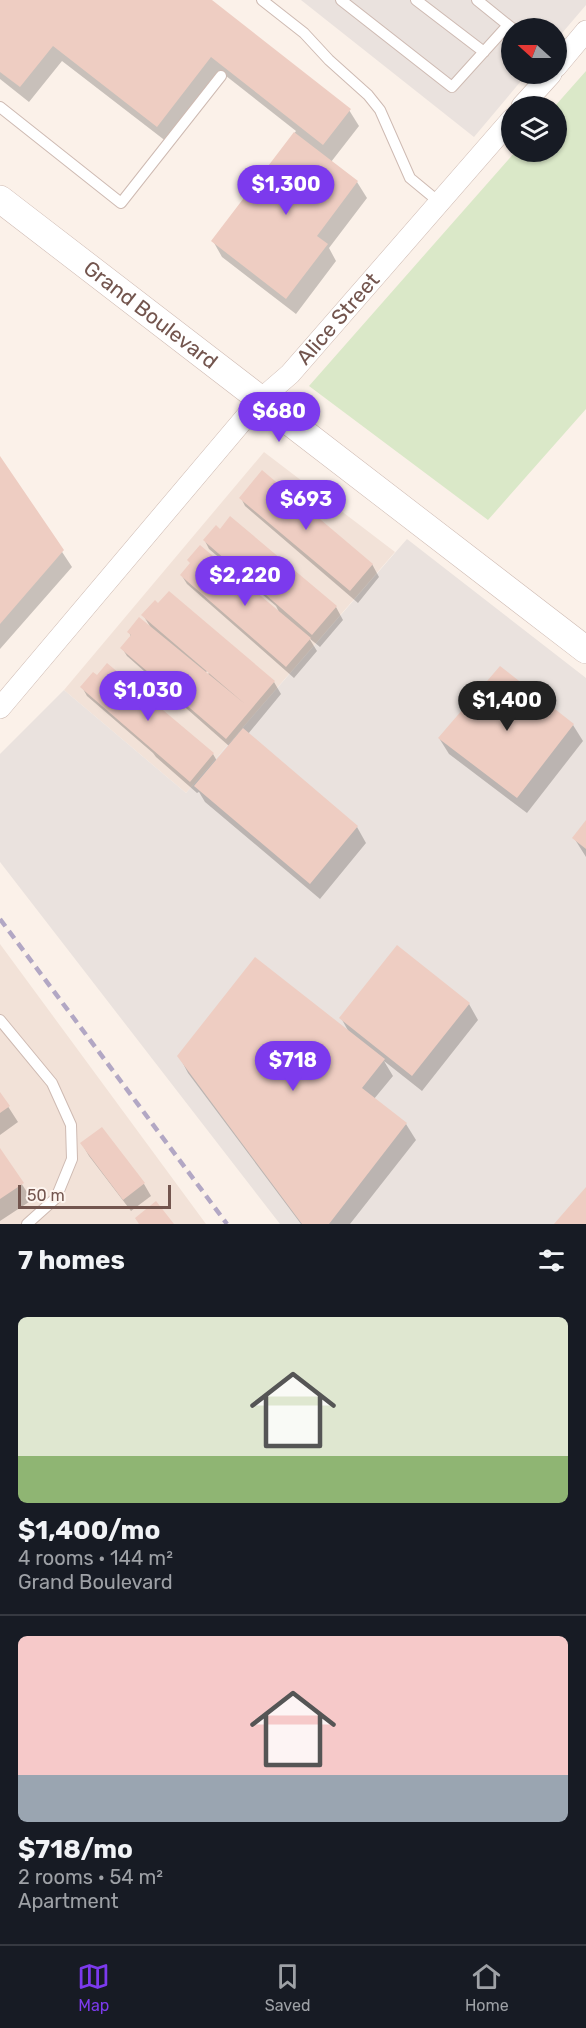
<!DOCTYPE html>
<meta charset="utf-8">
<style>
:root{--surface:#171b24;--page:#242831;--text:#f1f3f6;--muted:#9ea1a6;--line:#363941;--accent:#7c3aed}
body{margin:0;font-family:Rubik,sans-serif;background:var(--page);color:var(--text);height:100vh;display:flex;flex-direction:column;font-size:22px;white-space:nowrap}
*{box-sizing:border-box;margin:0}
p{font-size:20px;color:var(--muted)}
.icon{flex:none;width:33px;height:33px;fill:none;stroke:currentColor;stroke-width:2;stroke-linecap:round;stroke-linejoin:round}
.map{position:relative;height:1224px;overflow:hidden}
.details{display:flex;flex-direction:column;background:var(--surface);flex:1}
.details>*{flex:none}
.needle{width:39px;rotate:291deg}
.controls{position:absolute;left:501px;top:18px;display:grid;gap:12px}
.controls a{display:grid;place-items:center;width:66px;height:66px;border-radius:50%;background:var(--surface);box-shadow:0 2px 4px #0004;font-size:30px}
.scale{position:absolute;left:18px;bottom:15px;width:153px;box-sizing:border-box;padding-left:6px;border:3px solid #73554e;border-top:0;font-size:16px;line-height:21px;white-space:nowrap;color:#73554e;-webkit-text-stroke:4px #fef5ef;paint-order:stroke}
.price{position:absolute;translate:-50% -51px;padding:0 14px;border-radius:21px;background:var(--accent);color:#fff;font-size:20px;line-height:39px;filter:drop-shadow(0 2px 3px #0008)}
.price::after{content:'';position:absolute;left:50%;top:36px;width:18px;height:14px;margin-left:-9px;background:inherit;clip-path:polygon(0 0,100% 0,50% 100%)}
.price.selected{background:#222;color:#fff}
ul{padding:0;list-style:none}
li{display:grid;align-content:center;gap:12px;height:318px;padding:0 18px}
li+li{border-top:2px solid var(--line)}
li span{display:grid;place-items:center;height:186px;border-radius:9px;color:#555}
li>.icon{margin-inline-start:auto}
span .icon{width:108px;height:108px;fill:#fffc;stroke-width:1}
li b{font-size:26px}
h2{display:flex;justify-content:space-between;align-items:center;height:72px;padding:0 18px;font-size:26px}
.menu{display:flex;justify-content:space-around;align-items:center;height:84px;border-top:2px solid var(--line);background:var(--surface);font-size:16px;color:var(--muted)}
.menu a{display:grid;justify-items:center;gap:3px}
.menu .selected{color:var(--accent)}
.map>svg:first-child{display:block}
.residential{fill:#f2e2d8}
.industrial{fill:#eae2de}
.green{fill:#dae8c8}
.shadow{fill:#0003;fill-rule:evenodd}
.building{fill:#eecdc2}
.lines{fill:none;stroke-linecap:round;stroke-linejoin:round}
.service-casing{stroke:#cebab2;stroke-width:12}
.minor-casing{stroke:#cebab2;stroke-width:22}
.tertiary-casing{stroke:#cebab2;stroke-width:28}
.service{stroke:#fff;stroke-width:10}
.minor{stroke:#fff;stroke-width:21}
.tertiary{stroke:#fff;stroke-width:27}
.rail{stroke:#b2a7c4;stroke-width:4.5;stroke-dasharray:9 6;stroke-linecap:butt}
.labels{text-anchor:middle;stroke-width:4.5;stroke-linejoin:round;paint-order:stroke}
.street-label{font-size:21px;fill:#73554e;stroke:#fef5ef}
</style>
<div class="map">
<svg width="586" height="1224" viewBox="0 0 586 1224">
<rect width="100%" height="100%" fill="#fbf1e9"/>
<!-- residential -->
<path class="residential" d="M264,452L395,552L186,793L64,690Z
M0,944L206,1224H0Z"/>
<!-- industrial -->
<path class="industrial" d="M301,0H586V5L557,39L556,28H512V74H527L474,137Z
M407,539L586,678V1224H280L0,862V754L64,690L186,793Z"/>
<!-- green -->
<path class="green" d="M586,71V409L488,520L309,386L515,152H556L555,106Z"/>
<!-- shadow -->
<path class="shadow" d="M0,0H209L349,110L359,126L331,162L357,182L367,198L329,248L336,261L296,314L222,257L213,241L296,131L221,72L167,142L62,61L29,102L0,79Z
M0,458L72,567L0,649Z
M241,498L372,564L379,577L358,603L245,506Z
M205,541L336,607L343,620L320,647L309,638L317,651L294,678L187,584L182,576L280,614L276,606L209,549Z
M169,593L274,682L281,694L248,734L357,827L366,843L320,899L205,802L199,792L197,793L156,757L153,753L87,696L82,687L93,674L97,677L107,665L213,754L217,761L229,746L127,656L122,648L131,637L129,632L140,619L151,628L143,615L155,602L158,605ZM229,645L231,647L192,693L190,691Z
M573,725L583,741L527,813L449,754L439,738Z
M586,822V857L574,838Z
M469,1004L478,1020L422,1091L384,1061L393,1076L374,1099L406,1124L416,1140L350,1224H301L188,1073L179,1056L350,1034L341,1018Z
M0,1094L18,1122L0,1135Z
M82,1144L144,1184L151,1196L131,1211L89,1156Z
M0,1150L32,1200L0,1221Z"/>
<!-- building -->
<path class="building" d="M0,0H212L351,109L323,145L211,57L157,127L53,46L20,87L0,72Z
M294,132L358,181L317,236L328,244L286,299L211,241Z
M0,456L64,550L0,624Z
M262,470L373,564L350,591L239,498Z
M230,516L337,606L312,635L203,540L216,525L220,529Z
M200,545L311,638L286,667L180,575L190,563L187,560Z
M169,591L275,681L226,739L120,648L131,635L127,632L139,617L245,704L141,615L155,600L158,603Z
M107,663L214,753L190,782L80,687L93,672L97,675Z
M500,666L574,724L517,798L438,738Z
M243,728L358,826L310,884L194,786Z
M586,820V849L572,838Z
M397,945L470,1003L412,1076L339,1018Z
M255,957L385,1059L362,1088L407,1123L329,1224H302L177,1056Z
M0,1092L10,1106L0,1113Z
M102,1127L145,1183L123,1200L80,1143Z
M0,1148L24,1183L0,1199Z
M586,1187V1224H554Z
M156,1201L174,1224H139L135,1218Z"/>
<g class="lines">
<defs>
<path id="service" d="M262,0L304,33L329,60L368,95L380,110L410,178L439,202
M341,0L452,87L508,25L512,28
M416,0L484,52
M477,0L508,25
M0,107L121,203L221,76
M0,1020L52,1083L71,1125L72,1159L56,1198L27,1224"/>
<g id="minor">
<path d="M556,67L586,31"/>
<path d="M522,106L551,74"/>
<path id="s1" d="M0,708L260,400L290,374L512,119"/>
</g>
<g id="tertiary">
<path id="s2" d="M0,199L586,650"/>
</g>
</defs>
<!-- service casing -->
<use href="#service" class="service-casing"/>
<!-- minor casing -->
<use href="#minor" class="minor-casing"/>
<!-- tertiary casing -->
<use href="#tertiary" class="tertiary-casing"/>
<!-- service -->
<use href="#service" class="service"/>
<!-- minor -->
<use href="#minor" class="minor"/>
<!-- tertiary -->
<use href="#tertiary" class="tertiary"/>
<!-- rail -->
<path class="rail" d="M0,919L227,1224"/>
</g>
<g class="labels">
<!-- street labels -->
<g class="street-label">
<text dy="7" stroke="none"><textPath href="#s2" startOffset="190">Grand Boulevard</textPath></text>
<text dy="7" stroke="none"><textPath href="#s1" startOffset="516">Alice Street</textPath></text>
</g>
</g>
</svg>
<div class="controls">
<a><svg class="needle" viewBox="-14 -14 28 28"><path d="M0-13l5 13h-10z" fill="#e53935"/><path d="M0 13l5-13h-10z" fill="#9ea1a6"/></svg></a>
<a><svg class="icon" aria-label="layers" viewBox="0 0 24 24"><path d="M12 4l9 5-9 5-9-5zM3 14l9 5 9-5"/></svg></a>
</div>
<div class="scale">50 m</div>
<b class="price" style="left:286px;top:216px">$1,300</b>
<b class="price" style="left:279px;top:443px">$680</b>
<b class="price" style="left:306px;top:531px">$693</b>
<b class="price" style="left:245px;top:607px">$2,220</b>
<b class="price" style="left:148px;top:722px">$1,030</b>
<b class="price selected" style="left:507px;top:732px">$1,400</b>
<b class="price" style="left:293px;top:1092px">$718</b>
</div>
<section class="details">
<h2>7 homes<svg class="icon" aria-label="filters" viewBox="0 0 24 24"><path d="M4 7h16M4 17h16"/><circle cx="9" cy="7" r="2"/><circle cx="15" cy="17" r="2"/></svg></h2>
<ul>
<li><span style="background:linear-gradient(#dfe7d0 75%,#8fb573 0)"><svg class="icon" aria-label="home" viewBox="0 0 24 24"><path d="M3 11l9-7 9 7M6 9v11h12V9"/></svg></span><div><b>$1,400/mo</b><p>4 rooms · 144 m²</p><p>Grand Boulevard</p></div></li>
<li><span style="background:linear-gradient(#f6c9c9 75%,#9aa5b1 0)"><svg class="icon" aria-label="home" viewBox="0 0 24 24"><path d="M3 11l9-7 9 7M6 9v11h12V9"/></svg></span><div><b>$718/mo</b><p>2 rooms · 54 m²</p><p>Apartment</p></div></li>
</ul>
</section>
<nav class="menu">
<a class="selected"><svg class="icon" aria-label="map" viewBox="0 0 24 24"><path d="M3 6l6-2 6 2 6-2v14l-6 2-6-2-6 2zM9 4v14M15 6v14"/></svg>Map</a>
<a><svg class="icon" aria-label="saved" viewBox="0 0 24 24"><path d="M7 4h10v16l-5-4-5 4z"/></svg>Saved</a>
<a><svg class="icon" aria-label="home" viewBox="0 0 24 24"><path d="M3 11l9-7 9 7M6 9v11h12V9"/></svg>Home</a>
</nav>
